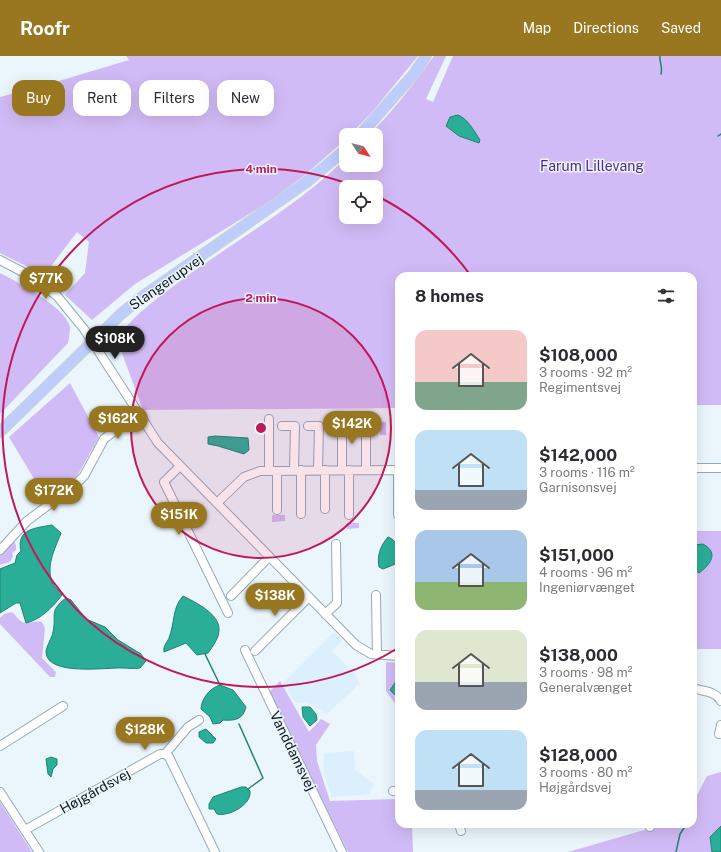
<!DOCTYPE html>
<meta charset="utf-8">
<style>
:root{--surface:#fff;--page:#f2f2f3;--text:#2b2b33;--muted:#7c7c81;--accent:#997721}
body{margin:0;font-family:"Public Sans",sans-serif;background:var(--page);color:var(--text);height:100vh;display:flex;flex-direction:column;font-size:15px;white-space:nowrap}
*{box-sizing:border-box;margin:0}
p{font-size:13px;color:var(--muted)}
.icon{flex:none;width:22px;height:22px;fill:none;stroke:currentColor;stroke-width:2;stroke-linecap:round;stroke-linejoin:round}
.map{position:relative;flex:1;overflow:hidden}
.side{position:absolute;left:395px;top:216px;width:302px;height:556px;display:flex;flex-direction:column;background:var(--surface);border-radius:12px;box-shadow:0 4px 16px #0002}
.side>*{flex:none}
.banner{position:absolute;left:12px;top:24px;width:323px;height:36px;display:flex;gap:8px}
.needle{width:26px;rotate:126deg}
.tools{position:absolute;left:339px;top:72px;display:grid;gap:8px}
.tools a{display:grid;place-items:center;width:44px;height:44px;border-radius:8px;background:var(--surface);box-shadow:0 4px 16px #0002;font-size:20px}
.price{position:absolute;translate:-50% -34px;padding:0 9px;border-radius:14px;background:var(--accent);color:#fff;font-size:13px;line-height:26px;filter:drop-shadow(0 1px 2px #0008)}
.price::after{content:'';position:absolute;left:50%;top:24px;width:12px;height:9px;margin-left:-6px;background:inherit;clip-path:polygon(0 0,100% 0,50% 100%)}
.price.active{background:#222;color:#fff}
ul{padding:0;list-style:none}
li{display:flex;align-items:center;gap:12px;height:100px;padding:0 20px}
li span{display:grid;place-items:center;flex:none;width:112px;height:80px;border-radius:12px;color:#555}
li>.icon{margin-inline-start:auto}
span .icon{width:48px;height:48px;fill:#fffc;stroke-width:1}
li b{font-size:17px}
h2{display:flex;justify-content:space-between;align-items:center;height:48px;padding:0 20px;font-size:17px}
.tag{padding:0 14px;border-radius:12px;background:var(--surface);box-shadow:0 4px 16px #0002;font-size:14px;line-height:36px}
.tag.active{background:var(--accent);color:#fff}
header{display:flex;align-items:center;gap:24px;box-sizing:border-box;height:56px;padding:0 20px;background:var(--accent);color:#fff}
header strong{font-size:19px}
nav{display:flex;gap:22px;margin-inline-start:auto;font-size:14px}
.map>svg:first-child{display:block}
.built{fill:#dceffd}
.green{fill:#d1bbf6;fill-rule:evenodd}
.water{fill:#2bae97;stroke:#238173}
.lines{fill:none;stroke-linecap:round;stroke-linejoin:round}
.stream{stroke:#238173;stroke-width:1.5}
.minor-casing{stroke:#93abbc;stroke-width:10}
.major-casing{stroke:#cfd1d2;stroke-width:12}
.minor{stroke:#fff;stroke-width:8}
.major{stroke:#beccfe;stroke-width:10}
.ring{fill:none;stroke:#c2185b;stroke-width:2}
.labels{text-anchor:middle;stroke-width:3;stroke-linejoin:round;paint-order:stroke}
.park-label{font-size:14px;fill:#532982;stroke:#ebf5fc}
.street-label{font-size:14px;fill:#10191f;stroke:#ebf5fc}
.centre{fill:#c2185b;stroke:#ebf5fc;stroke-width:2}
.ring-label{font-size:12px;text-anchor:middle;font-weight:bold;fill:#c2185b;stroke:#ebf5fc;stroke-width:3;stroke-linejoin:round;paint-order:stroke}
</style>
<header>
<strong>Roofr</strong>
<nav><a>Map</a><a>Directions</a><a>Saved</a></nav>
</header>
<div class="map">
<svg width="721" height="796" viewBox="0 0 721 796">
<rect width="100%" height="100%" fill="#ebf5fc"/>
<!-- built -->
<path class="built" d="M334,576L342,584L332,595L357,621L359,628L327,658L306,646L296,647L283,627Z
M354,695L355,714L374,728L369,738L332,741L323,716L324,697Z"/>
<!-- green -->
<path class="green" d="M126,0H418L373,55L350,79H346L345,84L305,119L266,148L135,228L92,264L65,239L85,217L89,186L77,176L46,217L32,213L0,197V41L25,34V32L51,25L52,27L129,4Z
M434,0H446L426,43L433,46L453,0H721V349H693V220H399V352L143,354L117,284C129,262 159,241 179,226C234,185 297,151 346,102V109H376V79H369C393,55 414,28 434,0ZM346,131H376V161H346Z
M0,217C17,226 66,251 70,271C70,276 69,282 68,287L0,358Z
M70,327L99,381L77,420L68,429L46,443L9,381Z
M380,366H386V379H380Z
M272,459H285V465L272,466Z
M347,467H359V472L347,473Z
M693,475H721V593H693Z
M14,484L16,490V494L12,497L13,500L10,506L0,509V498Z
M12,556C16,559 18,564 22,566C27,569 35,564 42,566L45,572L42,602L56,616L55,621H50L0,568V562L4,558Z
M386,606L399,607V621L390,634L396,640L399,639V647L396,649L386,635Z
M280,625L309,676L321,663L330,668L316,689L317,705L330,745L399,743V768H412L413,796H348L269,636Z
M721,716V796H568L665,768H693V747L707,720Z
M0,746L32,796H0Z"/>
<!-- water -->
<path class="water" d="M458,59C468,63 474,75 480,84L479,87L459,80L446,70L450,61Z
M215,380L248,382L249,394L244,398L218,390L208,388V381Z
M52,469L61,477C55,493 44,512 54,530C56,533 60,535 62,539C53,551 40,564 26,567L20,547H16L0,557V513L15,507L17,499L21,495C16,473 35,472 52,469Z
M388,481C400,486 398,495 398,507L383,513L379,511C377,500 380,490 388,481Z
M703,488C719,497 711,508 699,517L693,513V489Z
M183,540C195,546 220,558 219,574C219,582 213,590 208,597L197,599L186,587L164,596C163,589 167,587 169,582C175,567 172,552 183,540Z
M66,542L71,544L86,563L105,571L118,584L141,598L146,605L140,612C134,613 128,612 122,612C109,611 47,621 46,596C46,591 52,582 53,576C57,558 48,556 66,542Z
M399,621V639L396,640L390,634Z
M220,629L233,634L246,651C243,663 236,665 223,664L220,667L213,668L210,661L201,653C201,643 210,632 220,629Z
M302,651H310L316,658L317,664L310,670L303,661Z
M206,673L216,683L213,687H206L199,681V676Z
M51,701L57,703V709L53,713L51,721L48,718L46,703Z
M241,731H246L250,735C252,749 228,761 217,758L214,753H209V748L213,741Z
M721,770V796H712L710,781Z"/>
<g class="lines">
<!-- stream -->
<path class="stream" d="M660,0C659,6 663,10 661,18
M718,80L721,78
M205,598L220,629
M239,668L263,722L248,733
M676,796L680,778L686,769"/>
<defs>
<path id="minor" d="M0,204L34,222L57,240L84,273L158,387L356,589L371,598L399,600
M282,370H295L294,414
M308,370H319L318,414
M180,410L164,426L228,557
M693,412H721
M301,414V458
M325,414V453
M342,414V363
M349,414V459
M366,414V362
M398,414V459
M269,415V363
M217,447L244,421L260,415L399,414
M277,454V415
M0,494L27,465L75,429L84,420L104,383L137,357
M376,539L377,599
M231,540L269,501
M325,558L337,547L336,488
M245,594L342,796
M255,595L309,541
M693,632C704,636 714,634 721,645
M719,678L721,669
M0,690L63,650
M165,698L188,671L199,664
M393,735H399
M0,736L39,796
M459,768L461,775
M650,771V768
M25,774L160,698H165L169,701L215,796"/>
<path id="major" d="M360,79L414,18L426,0
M0,376L121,258L142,241L308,125L346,93"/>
</defs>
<!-- minor casing -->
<use href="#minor" class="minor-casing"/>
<!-- major casing -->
<use href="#major" class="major-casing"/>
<!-- minor -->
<use href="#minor" class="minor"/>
<!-- major -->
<use href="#major" class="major"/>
</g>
<!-- distance rings -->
<circle cx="261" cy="372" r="130" fill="#c2185b" fill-opacity=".12"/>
<g class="ring">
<circle cx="261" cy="372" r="130"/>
<path d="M398 592A259 259 0 1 1 354 130M377 140A259 259 0 0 1 471 220"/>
</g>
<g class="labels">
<!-- park labels -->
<g class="park-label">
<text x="592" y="115">Farum Lillevang</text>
</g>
<!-- street labels -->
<g class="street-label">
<text transform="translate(166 226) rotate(-35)" y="5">Slangerupvej</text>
<text transform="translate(293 695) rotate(64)" y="5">Vanddamsvej</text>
<text transform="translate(95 735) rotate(-29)" y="5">Højgårdsvej</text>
</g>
</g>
<circle cx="261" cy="372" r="6" class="centre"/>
<g class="ring-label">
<text x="261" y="117">4 min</text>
<text x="261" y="246">2 min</text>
</g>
</svg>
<div class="tools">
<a><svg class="needle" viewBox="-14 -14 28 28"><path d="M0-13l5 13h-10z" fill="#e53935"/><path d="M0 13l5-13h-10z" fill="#7c7c81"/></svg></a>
<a><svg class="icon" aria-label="locate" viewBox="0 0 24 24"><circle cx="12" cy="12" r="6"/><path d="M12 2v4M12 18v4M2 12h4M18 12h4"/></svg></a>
</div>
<b class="price" style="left:46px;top:244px">$77K</b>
<b class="price active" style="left:115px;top:304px">$108K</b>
<b class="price" style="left:118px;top:384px">$162K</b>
<b class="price" style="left:352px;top:389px">$142K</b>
<b class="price" style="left:54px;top:456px">$172K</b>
<b class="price" style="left:179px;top:480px">$151K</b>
<b class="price" style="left:275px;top:561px">$138K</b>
<b class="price" style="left:145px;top:695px">$128K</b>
<div class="banner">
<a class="tag active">Buy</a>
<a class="tag">Rent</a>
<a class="tag">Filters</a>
<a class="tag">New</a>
</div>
<section class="side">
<h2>8 homes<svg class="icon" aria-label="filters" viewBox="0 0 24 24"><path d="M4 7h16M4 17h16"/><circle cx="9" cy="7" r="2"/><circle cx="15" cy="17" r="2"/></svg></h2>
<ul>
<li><span style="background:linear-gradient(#f6c9c9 65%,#7fa58c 0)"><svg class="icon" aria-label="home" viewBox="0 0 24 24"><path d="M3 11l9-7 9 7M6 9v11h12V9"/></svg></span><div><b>$108,000</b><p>3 rooms · 92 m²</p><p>Regimentsvej</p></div></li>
<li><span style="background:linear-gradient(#bfe0f5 75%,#9aa5b1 0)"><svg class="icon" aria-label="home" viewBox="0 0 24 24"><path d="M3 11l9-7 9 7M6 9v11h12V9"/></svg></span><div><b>$142,000</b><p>3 rooms · 116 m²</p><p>Garnisonsvej</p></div></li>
<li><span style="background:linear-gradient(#a9c7e8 65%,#8fb573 0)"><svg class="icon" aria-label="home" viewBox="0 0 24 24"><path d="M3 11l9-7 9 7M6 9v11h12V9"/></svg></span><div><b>$151,000</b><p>4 rooms · 96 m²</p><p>Ingeniørvænget</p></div></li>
<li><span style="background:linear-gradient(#dfe7d0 65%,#9aa5b1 0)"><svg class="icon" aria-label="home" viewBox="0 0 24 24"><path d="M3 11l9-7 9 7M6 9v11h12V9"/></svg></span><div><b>$138,000</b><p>3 rooms · 98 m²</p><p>Generalvænget</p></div></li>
<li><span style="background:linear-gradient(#bfe0f5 75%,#9aa5b1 0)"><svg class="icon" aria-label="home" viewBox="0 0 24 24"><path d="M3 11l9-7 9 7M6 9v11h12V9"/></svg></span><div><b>$128,000</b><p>3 rooms · 80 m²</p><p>Højgårdsvej</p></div></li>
</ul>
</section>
</div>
